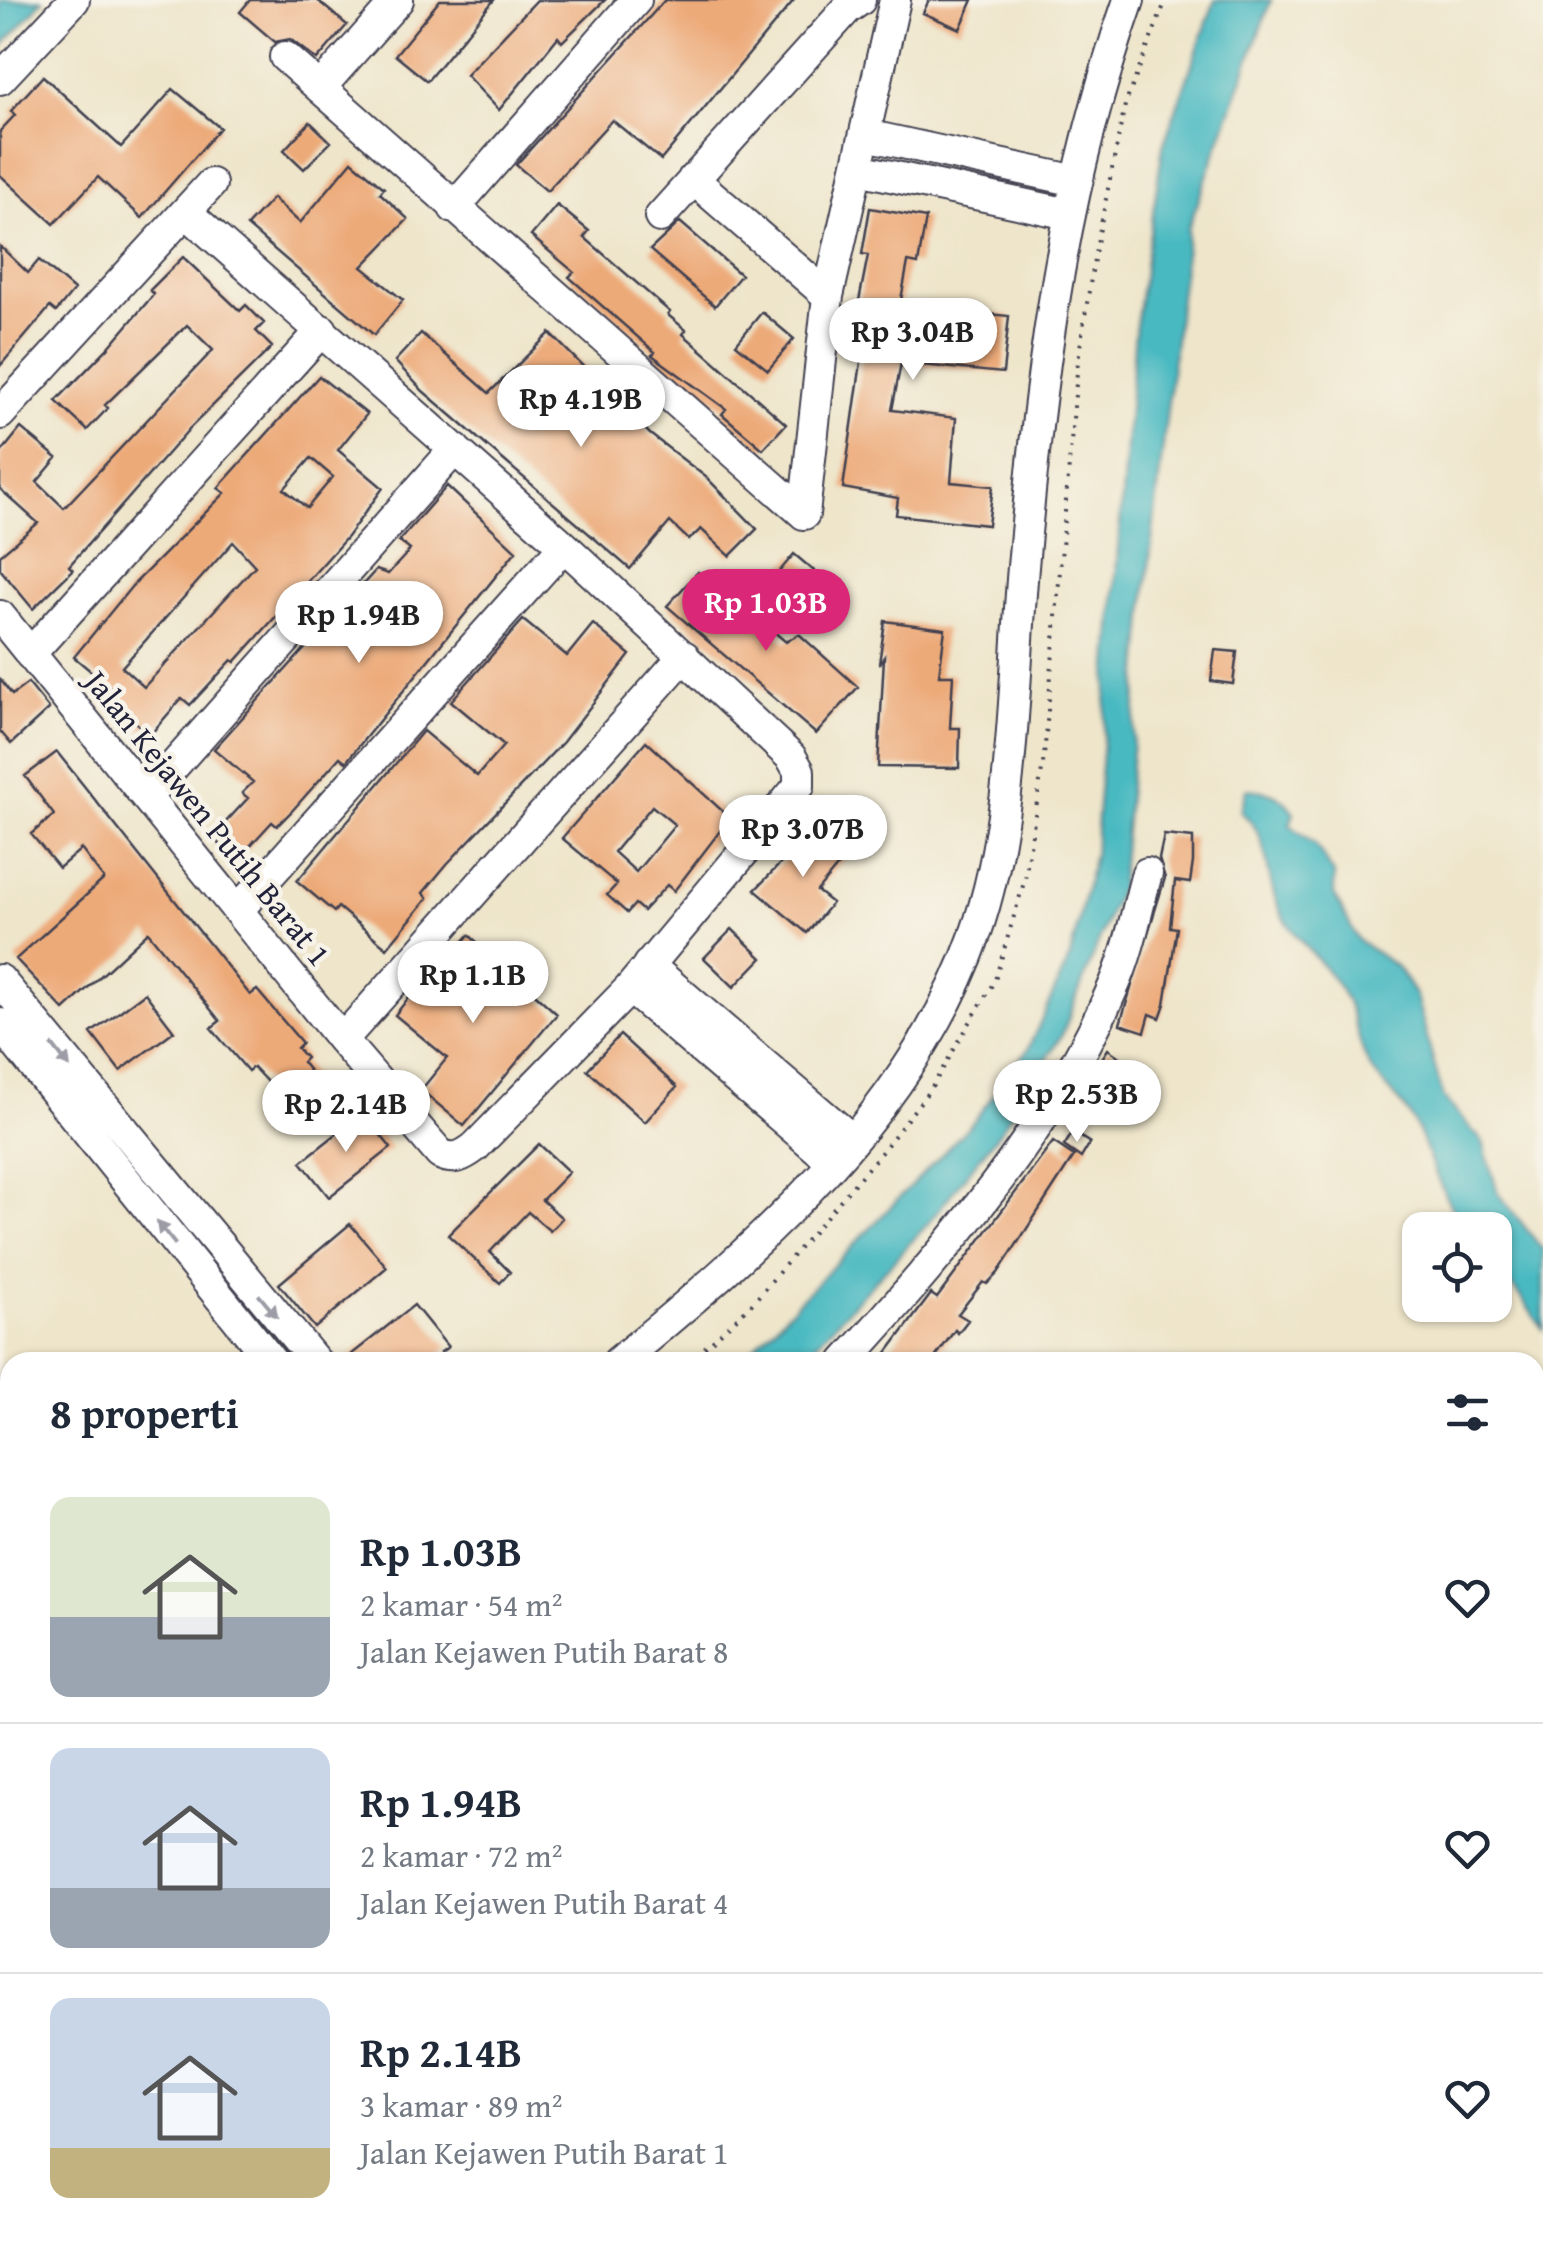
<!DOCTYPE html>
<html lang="id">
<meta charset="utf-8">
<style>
:root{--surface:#fff;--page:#f6f6f7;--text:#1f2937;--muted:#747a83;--line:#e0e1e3;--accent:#db2777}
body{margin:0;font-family:"Gentium Book Plus",serif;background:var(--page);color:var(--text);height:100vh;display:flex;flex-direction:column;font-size:38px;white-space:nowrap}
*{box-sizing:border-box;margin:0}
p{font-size:32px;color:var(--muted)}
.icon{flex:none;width:55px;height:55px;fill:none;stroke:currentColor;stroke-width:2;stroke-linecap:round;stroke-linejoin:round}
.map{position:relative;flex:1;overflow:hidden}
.drawer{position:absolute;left:0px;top:1352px;width:1545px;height:892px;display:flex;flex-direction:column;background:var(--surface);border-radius:30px 30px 0 0;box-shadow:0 2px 8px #0004}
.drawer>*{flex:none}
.fabs{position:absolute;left:1402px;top:1212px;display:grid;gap:20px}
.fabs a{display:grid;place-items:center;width:110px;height:110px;border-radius:20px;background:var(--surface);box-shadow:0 2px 8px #0004;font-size:50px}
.price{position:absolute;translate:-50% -85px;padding:0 22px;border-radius:35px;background:#fff;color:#222;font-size:32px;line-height:65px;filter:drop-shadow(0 2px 5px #0008)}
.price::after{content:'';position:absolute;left:50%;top:60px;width:30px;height:22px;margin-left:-15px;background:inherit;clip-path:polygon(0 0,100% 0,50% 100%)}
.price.selected{background:var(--accent);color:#fff}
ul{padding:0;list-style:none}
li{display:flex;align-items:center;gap:30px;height:250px;padding:0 50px}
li+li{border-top:2px solid var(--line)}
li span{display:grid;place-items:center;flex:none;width:280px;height:200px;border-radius:20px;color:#555}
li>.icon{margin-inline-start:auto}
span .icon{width:120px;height:120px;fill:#fffc;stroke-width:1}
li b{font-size:42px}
h2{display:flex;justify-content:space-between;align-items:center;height:120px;padding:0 50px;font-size:42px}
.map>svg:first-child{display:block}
.water{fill:#4ab9c1;stroke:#366e7e;stroke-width:2.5}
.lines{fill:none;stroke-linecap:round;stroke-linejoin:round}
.river{stroke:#4ab9c1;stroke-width:35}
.building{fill:#edaa79;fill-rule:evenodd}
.minor-casing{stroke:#413f50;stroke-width:34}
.path{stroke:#413f50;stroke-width:4;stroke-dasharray:2.5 8;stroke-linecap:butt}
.minor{stroke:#fff;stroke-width:30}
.oneway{fill:#9c9ca7}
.labels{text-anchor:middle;stroke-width:9;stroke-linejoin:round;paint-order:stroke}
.street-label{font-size:32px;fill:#22223b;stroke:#f7f3e8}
</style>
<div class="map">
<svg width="1543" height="2243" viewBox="0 0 1543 2243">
<rect width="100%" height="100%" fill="#f7f3e8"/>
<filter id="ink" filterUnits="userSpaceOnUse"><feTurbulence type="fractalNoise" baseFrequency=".01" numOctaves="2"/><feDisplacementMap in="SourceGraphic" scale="20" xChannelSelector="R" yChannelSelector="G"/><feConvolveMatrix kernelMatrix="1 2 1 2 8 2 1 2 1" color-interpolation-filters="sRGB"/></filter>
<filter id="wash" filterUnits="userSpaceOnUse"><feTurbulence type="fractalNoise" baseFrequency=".0048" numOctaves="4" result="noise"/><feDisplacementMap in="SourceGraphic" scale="40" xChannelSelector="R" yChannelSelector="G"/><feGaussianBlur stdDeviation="2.25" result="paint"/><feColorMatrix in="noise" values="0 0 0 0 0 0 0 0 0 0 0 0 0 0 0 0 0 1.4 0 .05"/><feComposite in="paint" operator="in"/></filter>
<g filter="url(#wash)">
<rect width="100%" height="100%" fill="#eee5ca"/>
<!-- water -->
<path class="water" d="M0,0H43L0,49Z
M1215,0H1271L1188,228L1147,584L1120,887L1062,1035L1001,1130L927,1225L799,1362H740L972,1123L1028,1049L1070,957L1094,855L1135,332L1163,146Z
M1246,789C1268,790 1282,794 1294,813L1290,825L1315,844L1334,874V894L1358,940L1398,968L1416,996L1443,1097L1483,1142L1498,1193L1543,1250V1329L1495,1261V1230H1468C1439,1197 1433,1159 1413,1121C1402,1100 1383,1086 1370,1067C1358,1047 1357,1022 1347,1002C1331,968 1301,947 1283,916C1263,881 1273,837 1241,812Z"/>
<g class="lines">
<!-- river -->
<path class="river" d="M0,1405L10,1411"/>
</g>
<g id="blocks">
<!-- building -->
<path class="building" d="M250,0H317L347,25L317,60L290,39L275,42L240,12Z
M440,0H494L427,81L395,55Z
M537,0H605L562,42L558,37L499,110L466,75Z
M665,0H794L661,160L612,120L547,191L516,165Z
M929,0H973L960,29L923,13Z
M43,76L121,147L173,89L220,128L142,218L98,177L54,224L0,175V131L15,115L11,111Z
M310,122L331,142L304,169L284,150Z
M352,161L384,188L380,193L408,219L362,267L403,300L374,335L247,226L273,198L300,223Z
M557,205L589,231L584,237L670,312L668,315L686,330L683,334L786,424L763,449L722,414L726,409L652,355L655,352L569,277L574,272L531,236Z
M870,208L926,218L918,264L908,262L900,305L1009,316L1003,373L901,363L892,410L956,418L951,482L993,486L988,525L896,515L898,498L843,488L868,313L857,311L868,255L862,254Z
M680,222L741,275L715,306L650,250Z
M0,246L28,273L39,260L74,290L56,312L50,307L0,366Z
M183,257L240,311L246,305L264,323L256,331L272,347L190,428L69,566L73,570L33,609L0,569V555L38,523L0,489V454L21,428L57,458L37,482L64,508L213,350L187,325L105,405L108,408L87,430L56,401L109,347L154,294L150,290Z
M762,312L794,339L768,370L736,344Z
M421,333L489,393L550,333L650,434L707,478L757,529L730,556L701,529L689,540L670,522L630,569L423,391L395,361Z
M319,376L367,414L338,450L383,488L347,537L235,662L232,660L190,705L182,698L150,735L105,696L111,688L74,657L132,586L225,493L218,488ZM311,458L333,477L307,508L284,489ZM233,542L255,566L144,687L122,667Z
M447,486L516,551L346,762L340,757L291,812L277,826L272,822L237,860L212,837L248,798L242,793L253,782L214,749L376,570L388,574L410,550L399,541Z
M794,554L826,581L800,612L768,585Z
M698,572L743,613L747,609L786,642L799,634L858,687L816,734L667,606Z
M523,620L567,656L593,624L630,655L563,742L447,864L423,893L428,898L387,948L338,907L334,912L297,881L423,731L477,776L504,745L451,701Z
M885,621L945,629L939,675H953L950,728H960L959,768L878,767L884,657L879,664Z
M1215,650L1237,652L1233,684L1211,681Z
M0,679L12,695L28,683L49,709L11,744L0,731Z
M646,741L730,818L674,891L667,885L643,911L635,904L627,913L607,895L617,884L562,838ZM652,806L675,825L636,872L614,852Z
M57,752L250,995L257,990L302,1043L297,1048L306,1058L302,1062L330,1097L298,1121L271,1086L253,1067L248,1071L211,1028L220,1021L148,932L64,1010L16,959L104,879L81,849L59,868L31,834L54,815L25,776Z
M815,828L847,855L817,891L832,903L807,933L755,890Z
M1164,835L1193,838V862L1190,883L1175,881L1170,927L1177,928L1165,1004L1160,1018L1150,1014L1145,1032L1120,1024L1165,878L1159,859Z
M732,929L762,958L734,987L704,958Z
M469,935L557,1014L464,1126L421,1090L447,1058L395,1015L437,962L442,966Z
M145,993L174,1031L120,1071L91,1033Z
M620,1035L677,1087L645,1122L587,1070Z
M1108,1049L1130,1064L1113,1090L1117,1092L1108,1109L1080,1094Z
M363,1113L391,1148L329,1197L301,1162Z
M1073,1132L1090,1143L1081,1158L1064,1146Z
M1053,1142L1074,1156L998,1273L987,1284L983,1282L958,1314L968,1320L958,1333L955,1330L932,1362H880L931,1294L937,1298Z
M539,1144L569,1172L542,1200L562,1218L550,1231L528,1212L490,1252L510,1272L500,1283L448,1235Z
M350,1224L387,1267L315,1328L279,1284Z
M414,1305L448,1347L441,1352L449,1362H342Z"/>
</g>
</g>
<g filter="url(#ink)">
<use href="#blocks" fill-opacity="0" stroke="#413f50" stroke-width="2.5"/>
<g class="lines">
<defs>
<path id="minor" d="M285,57L804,514
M0,79L74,0
M320,88L398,0
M866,135L1077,181
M858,169L1069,214
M693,179L828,296
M454,208L636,0
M660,217L847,9L860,0
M0,414L211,184
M804,514L828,296L895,0
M0,616L342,1040L440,1154C455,1161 463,1156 475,1147L630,988L799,786V771L791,757L564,546L186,212
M30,654L322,330
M147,796L455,449
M238,910L564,546
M648,965L851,1139
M0,980L316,1362
M630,988L833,1162
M0,1024L272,1362
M342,1040L684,656
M618,1362C758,1247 913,1111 975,935C1015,823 1013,685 1023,567C1040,369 1063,188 1129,0
M845,1362C948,1248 1054,1127 1115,983C1130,948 1137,909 1147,873
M0,1672V1699
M0,2241L10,2224"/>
</defs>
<!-- minor casing -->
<use href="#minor" class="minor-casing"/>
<!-- path -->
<path class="path" d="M689,1362L751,1305L884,1149L932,1087L995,980L1025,879L1044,757L1078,360L1095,253L1125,105L1166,0
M0,2052L10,2039
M1535,2089L1543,2084"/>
<!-- minor -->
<use href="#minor" class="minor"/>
</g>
<!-- one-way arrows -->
<defs><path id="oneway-solid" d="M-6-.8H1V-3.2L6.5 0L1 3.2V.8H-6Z" transform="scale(2.5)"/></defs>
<g class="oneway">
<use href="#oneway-solid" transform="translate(61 1056) rotate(52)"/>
<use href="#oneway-solid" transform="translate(166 1233) rotate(-129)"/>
<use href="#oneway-solid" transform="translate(268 1306) rotate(50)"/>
</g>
</g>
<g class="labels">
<!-- street labels -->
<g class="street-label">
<text transform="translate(208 818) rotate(51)" y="11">Jalan Kejawen Putih Barat 1</text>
</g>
</g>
</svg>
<div class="fabs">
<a><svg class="icon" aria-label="locate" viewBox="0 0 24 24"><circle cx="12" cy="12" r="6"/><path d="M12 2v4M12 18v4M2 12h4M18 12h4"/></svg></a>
</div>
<b class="price" style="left:913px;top:383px">Rp 3.04B</b>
<b class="price" style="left:581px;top:450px">Rp 4.19B</b>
<b class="price selected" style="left:766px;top:654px">Rp 1.03B</b>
<b class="price" style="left:359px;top:666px">Rp 1.94B</b>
<b class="price" style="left:803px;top:880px">Rp 3.07B</b>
<b class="price" style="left:473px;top:1026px">Rp 1.1B</b>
<b class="price" style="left:1077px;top:1145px">Rp 2.53B</b>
<b class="price" style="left:346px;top:1155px">Rp 2.14B</b>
<section class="drawer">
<h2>8 properti<svg class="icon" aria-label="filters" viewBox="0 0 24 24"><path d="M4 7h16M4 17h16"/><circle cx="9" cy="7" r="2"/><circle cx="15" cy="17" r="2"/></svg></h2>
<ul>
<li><span style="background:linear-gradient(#dfe7d0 60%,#9aa5b1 0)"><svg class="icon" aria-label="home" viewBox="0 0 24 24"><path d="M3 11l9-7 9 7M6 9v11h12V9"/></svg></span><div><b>Rp 1.03B</b><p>2 kamar · 54 m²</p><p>Jalan Kejawen Putih Barat 8</p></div><svg class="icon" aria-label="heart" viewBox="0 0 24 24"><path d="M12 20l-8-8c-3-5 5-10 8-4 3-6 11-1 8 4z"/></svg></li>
<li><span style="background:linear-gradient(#c9d6e8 70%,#9aa5b1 0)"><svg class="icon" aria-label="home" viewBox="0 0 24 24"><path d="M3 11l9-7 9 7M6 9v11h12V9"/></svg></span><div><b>Rp 1.94B</b><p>2 kamar · 72 m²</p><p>Jalan Kejawen Putih Barat 4</p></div><svg class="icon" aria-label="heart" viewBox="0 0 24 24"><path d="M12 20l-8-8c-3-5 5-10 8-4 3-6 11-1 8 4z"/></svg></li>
<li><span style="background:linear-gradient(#c9d6e8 75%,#c2b280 0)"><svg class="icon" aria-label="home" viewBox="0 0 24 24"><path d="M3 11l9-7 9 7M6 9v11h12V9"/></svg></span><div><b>Rp 2.14B</b><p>3 kamar · 89 m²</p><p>Jalan Kejawen Putih Barat 1</p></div><svg class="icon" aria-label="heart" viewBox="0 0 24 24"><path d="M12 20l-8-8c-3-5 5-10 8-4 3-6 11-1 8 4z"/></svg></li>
</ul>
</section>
</div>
